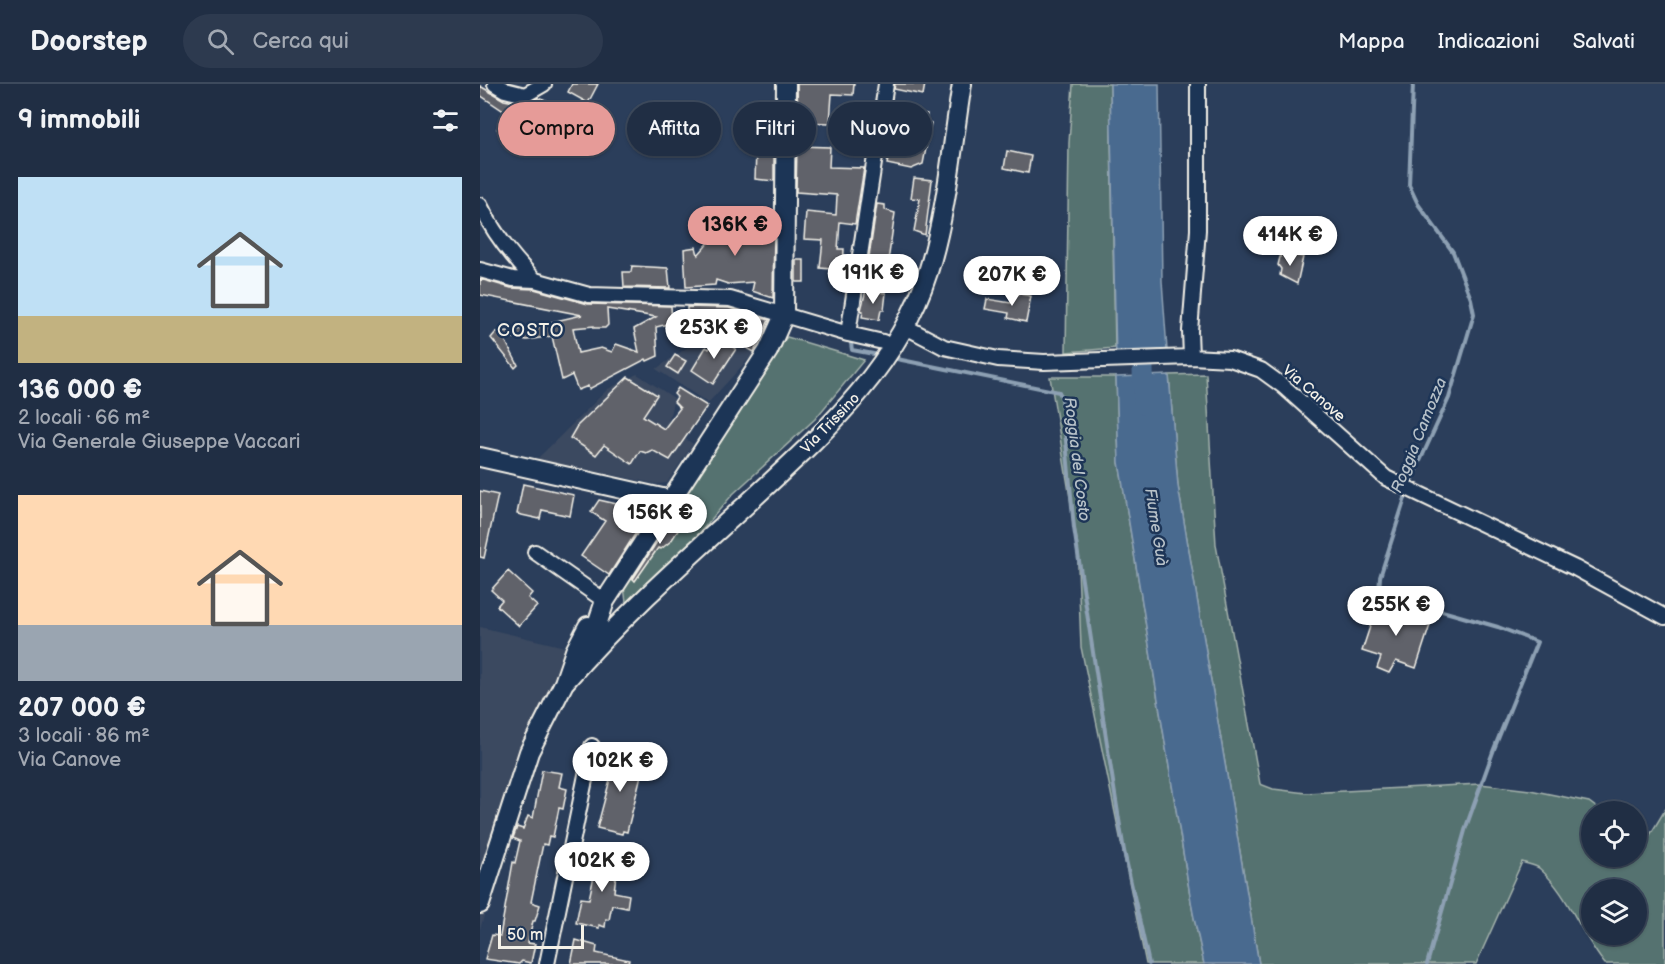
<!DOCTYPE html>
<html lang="it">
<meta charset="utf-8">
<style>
:root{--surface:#202e44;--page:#2d3a4f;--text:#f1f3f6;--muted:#a2a8b2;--line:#3d4a5d;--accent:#e69b98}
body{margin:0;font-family:"Balsamiq Sans",sans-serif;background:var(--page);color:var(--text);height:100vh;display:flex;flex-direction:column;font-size:22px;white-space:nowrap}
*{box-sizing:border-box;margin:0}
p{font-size:20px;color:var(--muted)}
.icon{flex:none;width:33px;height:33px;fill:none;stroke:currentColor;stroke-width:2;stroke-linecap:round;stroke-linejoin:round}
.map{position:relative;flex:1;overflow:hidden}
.details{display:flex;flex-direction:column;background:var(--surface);width:480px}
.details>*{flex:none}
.hud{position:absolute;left:18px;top:18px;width:570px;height:54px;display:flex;gap:12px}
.tools{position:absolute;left:1101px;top:717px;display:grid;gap:12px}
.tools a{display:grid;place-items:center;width:66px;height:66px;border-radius:50%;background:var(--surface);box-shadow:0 2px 4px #0004,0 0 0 2px var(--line);font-size:30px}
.scale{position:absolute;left:18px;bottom:15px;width:86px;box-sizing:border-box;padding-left:6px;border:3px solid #f4f1e8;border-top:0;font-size:16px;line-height:21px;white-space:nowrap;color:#f4f1e8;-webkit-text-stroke:4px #1d3557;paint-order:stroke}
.price{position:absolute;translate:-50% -51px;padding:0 14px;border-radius:21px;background:#fff;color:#222;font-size:20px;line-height:39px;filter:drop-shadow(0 2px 3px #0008)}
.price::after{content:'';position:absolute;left:50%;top:36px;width:18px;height:14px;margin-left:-9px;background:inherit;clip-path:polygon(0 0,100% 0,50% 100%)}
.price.current{background:var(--accent);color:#111}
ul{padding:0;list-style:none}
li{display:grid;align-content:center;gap:12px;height:318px;padding:0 18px}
li span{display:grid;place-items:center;height:186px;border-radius:0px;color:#555}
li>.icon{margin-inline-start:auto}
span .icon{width:108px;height:108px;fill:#fffc;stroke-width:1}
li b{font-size:26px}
h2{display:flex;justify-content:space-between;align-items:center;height:72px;padding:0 18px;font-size:26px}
.tag{padding:0 21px;border-radius:27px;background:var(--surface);box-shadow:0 2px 4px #0004,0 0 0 2px var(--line);font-size:21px;line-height:54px}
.tag.current{background:var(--accent);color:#111}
header{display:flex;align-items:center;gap:36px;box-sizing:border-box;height:84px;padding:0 30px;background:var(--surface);border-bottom:2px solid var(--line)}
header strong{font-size:28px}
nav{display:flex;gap:33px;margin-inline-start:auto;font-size:21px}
.search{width:420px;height:54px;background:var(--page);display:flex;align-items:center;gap:15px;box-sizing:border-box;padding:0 21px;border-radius:33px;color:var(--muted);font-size:22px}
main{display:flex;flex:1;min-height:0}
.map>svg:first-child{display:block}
.built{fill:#3b4960}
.green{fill:#55726f;stroke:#a4b2ac;stroke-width:1.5;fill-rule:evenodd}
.water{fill:#496a8f;stroke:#8da0b3;stroke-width:1.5}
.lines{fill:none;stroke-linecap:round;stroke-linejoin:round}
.stream{stroke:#8da0b3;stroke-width:4}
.river{stroke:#496a8f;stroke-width:21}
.building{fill:#61626b;stroke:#f4f1e8;stroke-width:1.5;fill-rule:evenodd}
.street-casing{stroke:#f4f1e8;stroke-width:18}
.secondary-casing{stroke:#f4f1e8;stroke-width:22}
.street{stroke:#1d3557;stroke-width:14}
.secondary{stroke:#1d3557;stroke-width:18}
.labels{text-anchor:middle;stroke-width:5;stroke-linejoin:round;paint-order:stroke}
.street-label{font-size:15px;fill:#f4f1e8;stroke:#1d3557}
.water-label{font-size:16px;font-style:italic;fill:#b8c2c9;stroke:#1d3557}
.quarter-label{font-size:18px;letter-spacing:1.5px;fill:#f4f1e8;stroke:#1d3557}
</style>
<header>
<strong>Doorstep</strong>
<div class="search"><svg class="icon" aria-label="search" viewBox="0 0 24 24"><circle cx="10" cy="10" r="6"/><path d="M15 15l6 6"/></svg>Cerca qui</div>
<nav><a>Mappa</a><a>Indicazioni</a><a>Salvati</a></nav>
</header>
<main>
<section class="details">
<h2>9 immobili<svg class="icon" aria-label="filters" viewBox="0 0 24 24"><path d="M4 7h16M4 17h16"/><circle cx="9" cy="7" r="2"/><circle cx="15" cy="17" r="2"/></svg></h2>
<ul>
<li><span style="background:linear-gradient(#bfe0f5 75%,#c2b280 0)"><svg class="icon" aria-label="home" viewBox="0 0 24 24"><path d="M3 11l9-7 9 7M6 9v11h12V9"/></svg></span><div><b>136 000 €</b><p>2 locali · 66 m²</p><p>Via Generale Giuseppe Vaccari</p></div></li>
<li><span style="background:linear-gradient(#ffd9b3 70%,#9aa5b1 0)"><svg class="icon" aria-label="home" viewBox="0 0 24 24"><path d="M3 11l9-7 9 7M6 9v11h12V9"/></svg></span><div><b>207 000 €</b><p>3 locali · 86 m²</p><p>Via Canove</p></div></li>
</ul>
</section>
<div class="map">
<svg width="1185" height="880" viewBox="0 0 1185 880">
<rect width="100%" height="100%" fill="#2b3e5b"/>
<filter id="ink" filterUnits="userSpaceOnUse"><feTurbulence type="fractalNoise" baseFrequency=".0167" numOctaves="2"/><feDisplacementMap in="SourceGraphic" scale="12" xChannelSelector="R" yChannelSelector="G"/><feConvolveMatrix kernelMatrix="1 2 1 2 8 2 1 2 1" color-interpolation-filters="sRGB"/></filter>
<g filter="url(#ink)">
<!-- built -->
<path class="built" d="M228,249L274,269L228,319L176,285Z
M157,290L194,314L187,343L213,360L187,399L176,400L57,375L128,305Z
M0,543L115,570L84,615L66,649L33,737L0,845Z"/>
<!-- green -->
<path class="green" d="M593,0H630L635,264L586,268L589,59Z
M307,253L384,276L335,335L253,410L148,532L143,496L265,307Z
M726,290L736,461L780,700L793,705L826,709L1000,700L1050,706L1109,718L1121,727L1112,728V772H1156L1157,756L1164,761L1185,726V880H1125C1101,851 1088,809 1059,784C1054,781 1047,780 1042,778L996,880H779L698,402L689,291ZM1112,806H1156V850H1112Z
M570,293H636L639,378L713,829L724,880H666L601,563L597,456Z"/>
<!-- water -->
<path class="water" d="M630,0H679L682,197L687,266L636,276Z
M689,291L698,402L779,880H724L713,829L639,378L636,293Z"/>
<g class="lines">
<!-- stream -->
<path class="stream" d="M370,253L372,266L399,271
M412,274L579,308L582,314L594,444L627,660L644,767L669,880
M929,401L969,314L994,230L991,215L973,168L938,120L929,101L933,0
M927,408L900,493L899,509L1018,543L1057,558L1014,665L986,743L947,880"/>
<!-- river -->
<path class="river" d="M662,252L664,320"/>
</g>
<!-- building -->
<path class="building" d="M92,0H118L108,19L88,8Z
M317,0H374L373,11L352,10L350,39L318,38Z
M415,0H445L443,11L414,5Z
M0,2L24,16L44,20L58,14L66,17L57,35L65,39L61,47L66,50L58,64L17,45L25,28L0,11Z
M412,23L447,30L446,37L451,39L443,80L431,85L407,80L414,48L409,43Z
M317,62L350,63L349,83L384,84L375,140L360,138L358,165H364L363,186L340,184L343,156L324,155L326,128L356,131L357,111L316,108Z
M276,67L294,68V97L275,95Z
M527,67L551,72L548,89L524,84Z
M434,94L452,96L445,151L434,147L440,115L431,114Z
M397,120L405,121V126L415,129L406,191L387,186Z
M263,125H276V142L294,143L293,214L272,207L274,198L248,200L236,196L235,201L206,203L204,165L216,163L218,171L231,156L236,157L239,144L244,146L246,136L262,140Z
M801,169L823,173L817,200L800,191L801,185L798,181Z
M316,176H324V198H316Z
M152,182L188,184L190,204L144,203L143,188H151Z
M0,195L31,204L54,205L108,220L191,222L192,239L176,243L178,272L167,277L166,275L109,305L108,302L98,306L92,291L82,296L72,252L47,256L23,252L38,281L35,284L11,254L16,248L30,247L33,243L36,246L71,241V238L102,231L0,211ZM127,225L176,233L154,245L159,268L136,260L132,268L121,264L98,269L93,244L114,242V244H125L128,241Z
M386,206L406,209L404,226H401L399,236L382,233L383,227L381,226Z
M534,209L551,212L546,238L528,234L529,229L505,225L507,215L531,219Z
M207,223L249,224L289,236L274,268L260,260L271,243L251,236L249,240L207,227Z
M237,253L256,265L233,300L212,286L226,263L229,265Z
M195,271L206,277L198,290L187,283Z
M148,293L177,311L163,332L184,345L200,324L194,318L197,313L194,310L198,304L227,322L190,376L172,366L166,369L160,367L152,380L124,361L116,371L90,354L97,342Z
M43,400L94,411L90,432L62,426L60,435L37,430Z
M0,407L18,411L4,474L0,473Z
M119,416L150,423L166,433L129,491L101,472L125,437L111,428Z
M189,439L199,445L191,457L181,465L178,464L155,497L153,495Z
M28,487L52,509L48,514L57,522L39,542L17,522L22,516L11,506Z
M898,518L952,535L936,584L916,577L909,589L897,584L901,573L882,567Z
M133,664L159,673L156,689L161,691L154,720L147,748L143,747L142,750L117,744L132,688H129L131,678H129Z
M62,686L82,689L79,703L87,705L83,725L79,724L73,753L69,752L67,761L63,760L51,818L60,821L55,837H53L48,859L55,860L51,879L42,877L39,880L5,875L12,851L20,852L33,778L35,779L40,757L33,754L37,743L43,745L48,732L53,734Z
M116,767L138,772L134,808L149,811L147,824L132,821L129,836L126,835L125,843L119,841V844L96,839L101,814L109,815L114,792L115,781L113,780Z
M96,856L117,862L116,869L149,876L148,880H91Z"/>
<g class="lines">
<defs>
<path id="street" d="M15,0L25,6L45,11L64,0
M0,121C14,150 32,173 55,196
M0,186L33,195L55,196L109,211L250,215L368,250L403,258
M424,242L464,263L518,275L564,278L711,273L750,275L781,286L803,302L906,394L1095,484L1185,533
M368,250L406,0
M711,273L710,247L718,146V0
M55,468L125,517
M67,880L112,662"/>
<path id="secondary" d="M0,373L191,416
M109,564L125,517L288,267L304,231L306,0
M84,599C140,534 203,478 266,421C339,353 417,286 448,188C467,128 472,62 482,0
M0,820L49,668L84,599L95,567L108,542"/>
</defs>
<!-- street casing -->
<use href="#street" class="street-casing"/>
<!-- secondary casing -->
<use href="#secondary" class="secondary-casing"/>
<!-- street -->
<use href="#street" class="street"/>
<!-- secondary -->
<use href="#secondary" class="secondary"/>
</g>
</g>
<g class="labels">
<!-- street labels -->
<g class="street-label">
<text transform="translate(834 309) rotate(41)" y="5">Via Canove</text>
<text transform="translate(350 339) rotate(-46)" y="5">Via Trissino</text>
</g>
<!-- water labels -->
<g class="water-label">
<text transform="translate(938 351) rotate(-68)" y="6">Roggia Camozza</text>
<text transform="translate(598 375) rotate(83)" y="6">Roggia del Costo</text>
<text transform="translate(677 443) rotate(81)" y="6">Fiume Guà</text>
</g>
<!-- quarter labels -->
<g class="quarter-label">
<text x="51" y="252">COSTO</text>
</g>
</g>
</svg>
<div class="tools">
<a><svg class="icon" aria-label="locate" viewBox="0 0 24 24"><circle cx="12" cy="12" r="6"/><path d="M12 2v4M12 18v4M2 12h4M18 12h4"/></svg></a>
<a><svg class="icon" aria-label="layers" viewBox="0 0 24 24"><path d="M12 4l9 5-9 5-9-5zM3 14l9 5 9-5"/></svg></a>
</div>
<div class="scale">50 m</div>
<b class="price current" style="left:255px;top:173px">136K €</b>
<b class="price" style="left:810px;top:183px">414K €</b>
<b class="price" style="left:393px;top:221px">191K €</b>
<b class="price" style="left:532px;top:223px">207K €</b>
<b class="price" style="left:234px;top:276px">253K €</b>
<b class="price" style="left:180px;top:461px">156K €</b>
<b class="price" style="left:916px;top:553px">255K €</b>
<b class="price" style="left:140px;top:709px">102K €</b>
<b class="price" style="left:122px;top:809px">102K €</b>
<div class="hud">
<a class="tag current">Compra</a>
<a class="tag">Affitta</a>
<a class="tag">Filtri</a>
<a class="tag">Nuovo</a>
</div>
</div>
</main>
